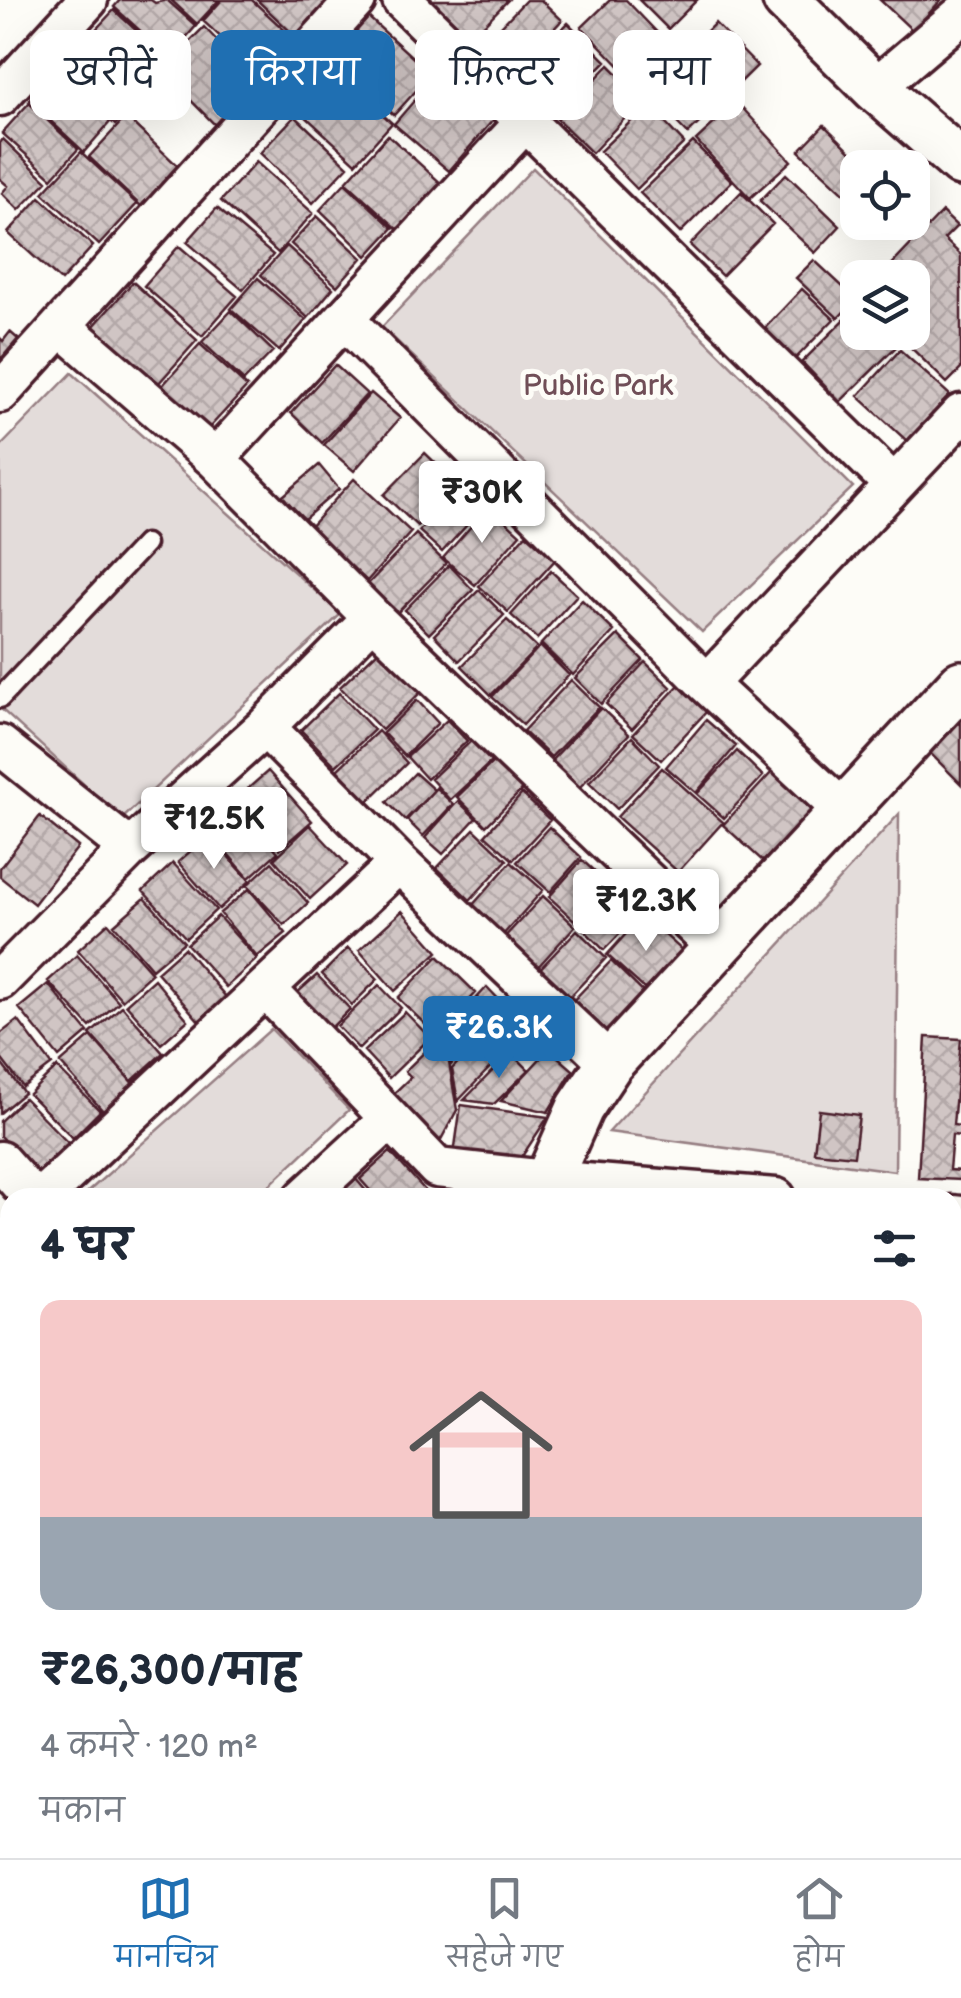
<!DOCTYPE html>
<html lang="hi">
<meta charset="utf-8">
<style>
:root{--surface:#fff;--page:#f2f2f3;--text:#1f2937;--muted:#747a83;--line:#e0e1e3;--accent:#1f6fb2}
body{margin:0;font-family:"Balsamiq Sans","Playpen Sans Deva",sans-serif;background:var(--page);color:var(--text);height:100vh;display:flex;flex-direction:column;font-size:38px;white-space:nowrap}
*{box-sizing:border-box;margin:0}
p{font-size:32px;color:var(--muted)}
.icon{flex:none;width:55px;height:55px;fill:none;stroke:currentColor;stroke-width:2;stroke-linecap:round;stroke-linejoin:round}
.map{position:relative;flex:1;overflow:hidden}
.panel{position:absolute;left:0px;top:1188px;width:962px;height:672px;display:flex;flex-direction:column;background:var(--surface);border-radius:30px 30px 0 0;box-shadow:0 10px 40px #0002}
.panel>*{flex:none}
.top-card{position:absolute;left:30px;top:30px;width:902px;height:90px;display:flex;gap:20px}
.controls{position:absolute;left:840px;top:150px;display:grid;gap:20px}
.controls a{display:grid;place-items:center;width:90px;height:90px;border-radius:20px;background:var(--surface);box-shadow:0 10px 40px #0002;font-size:50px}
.price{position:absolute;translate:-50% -85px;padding:0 22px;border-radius:10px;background:#fff;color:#222;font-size:32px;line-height:65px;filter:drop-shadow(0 2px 5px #0008)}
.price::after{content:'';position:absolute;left:50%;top:60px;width:30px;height:22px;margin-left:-15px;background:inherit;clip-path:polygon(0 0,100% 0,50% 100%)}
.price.on{background:var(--accent);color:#fff}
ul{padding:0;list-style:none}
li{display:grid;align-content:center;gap:20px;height:530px;padding:0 40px}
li+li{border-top:2px solid var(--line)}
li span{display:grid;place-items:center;height:310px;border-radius:20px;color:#555}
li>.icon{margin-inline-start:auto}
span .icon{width:180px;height:180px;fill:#fffc;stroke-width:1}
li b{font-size:42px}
h2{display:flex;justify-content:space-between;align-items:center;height:120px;padding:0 40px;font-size:42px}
.chip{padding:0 35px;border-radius:20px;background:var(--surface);box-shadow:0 10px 40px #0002;font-size:35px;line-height:90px}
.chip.on{background:var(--accent);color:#fff}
.dock{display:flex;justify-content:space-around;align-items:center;height:140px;border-top:2px solid var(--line);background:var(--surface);font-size:28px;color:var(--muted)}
.dock a{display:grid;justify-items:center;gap:5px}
.dock .on{color:var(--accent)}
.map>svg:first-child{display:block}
.park{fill:#e3dcda;stroke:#967e82;stroke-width:2.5}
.building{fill:url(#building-cross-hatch);stroke:#4a1f2b;stroke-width:2.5}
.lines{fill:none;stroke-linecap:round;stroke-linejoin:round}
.service-casing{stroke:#4a1f2b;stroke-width:25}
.minor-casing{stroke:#4a1f2b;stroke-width:45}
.tertiary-casing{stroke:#4a1f2b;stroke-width:52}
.service{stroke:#fdfcf7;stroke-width:18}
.minor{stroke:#fdfcf7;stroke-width:38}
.tertiary{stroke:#fdfcf7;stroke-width:45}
.labels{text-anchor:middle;stroke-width:10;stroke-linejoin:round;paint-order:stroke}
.park-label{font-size:30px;fill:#704e57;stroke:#fdfcf7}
</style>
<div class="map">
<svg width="961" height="1858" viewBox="0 0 961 1858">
<defs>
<pattern id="building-cross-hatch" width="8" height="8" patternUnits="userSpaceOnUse" patternTransform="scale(2.5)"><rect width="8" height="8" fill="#d0c5c4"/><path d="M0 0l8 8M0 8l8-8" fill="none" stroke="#b4a9a9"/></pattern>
</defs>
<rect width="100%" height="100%" fill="#fdfcf7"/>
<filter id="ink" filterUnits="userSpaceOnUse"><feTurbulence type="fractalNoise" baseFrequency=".01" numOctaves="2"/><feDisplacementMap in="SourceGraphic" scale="20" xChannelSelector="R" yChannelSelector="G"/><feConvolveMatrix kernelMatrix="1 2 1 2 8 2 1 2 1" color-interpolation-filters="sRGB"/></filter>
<g filter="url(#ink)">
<!-- park -->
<path class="park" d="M533,168L853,487L702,632L382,327Z
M72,373L341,614L122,819L0,708V447Z
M899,814L895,1171L609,1132Z
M271,1029L349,1110L257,1197H82Z"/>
<!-- building -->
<path class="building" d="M120,0H151L155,3L167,0L196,26L169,57L114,7Z
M171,0H219L197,24Z
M222,0H252L292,37L260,73L203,21Z
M257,0H329L295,36Z
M432,0H508L470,39Z
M526,0H541L562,20L508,78L479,49Z
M610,0H626L669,45L633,80L582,27Z
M639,0H697L668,29Z
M880,0H941L913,31Z
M114,10L166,58L140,86L88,38Z
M367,16L431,74L394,115L330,58Z
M568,23L606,61L550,117L512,79Z
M715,23L757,66L688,134L646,91Z
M204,27L260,85L217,127L161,70Z
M87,41L144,93L115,125L59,72Z
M327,64L392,123L356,163L292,104Z
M609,65L643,99L592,153L557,119Z
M56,72L110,122L84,152L29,101Z
M439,72L493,120L449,171L394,124Z
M737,102L791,161L750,198L696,140Z
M29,103L78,149L52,178L2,133Z
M648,105L684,143L637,189L600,151Z
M295,116L348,166L313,203L260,153Z
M126,117L181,169L144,209L89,157Z
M824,125L868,168H858V206L799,151Z
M388,135L443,185L401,232L346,182Z
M3,139L47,181L19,210L2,193L8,186L0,179V143Z
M693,142L732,181L680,233L640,193Z
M81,152L137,204L99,245L43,193Z
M256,162L313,213L278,253L221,201Z
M786,174L840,226L815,253L760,201Z
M345,183L393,228L367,256L320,210Z
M741,192L773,224L722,276L690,245Z
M40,197L93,246L61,281L8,233Z
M217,208L273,255L243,290L187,242Z
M942,212L957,226L944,239L961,255V369L947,383L895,332H912V278H879Z
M317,216L362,258L337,286L291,244Z
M179,246L237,296L202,336L144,286Z
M287,246L333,288L308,318L261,275Z
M814,260L856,299L838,318L796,278Z
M258,278L306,320L279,351L231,309Z
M133,282L197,340L158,384L93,327Z
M802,289L834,319L795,359L764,329Z
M858,306V332H884L897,346L840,402L802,362Z
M231,311L273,351L244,381L202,342Z
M10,332L18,339L0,360V338L3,341Z
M200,344L247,387L208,429L162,386Z
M900,350L950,395L908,442L858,396Z
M335,365L367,394L322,443L291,413Z
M371,393L400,418L354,471L324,445Z
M425,453L457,484L417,526L384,495Z
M319,465L339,489L303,520L283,496Z
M354,479L411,532L367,581L309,528Z
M467,479L490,500L442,552L419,531Z
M489,506L520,534L475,585L443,558Z
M416,534L446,563L397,613L368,584Z
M526,534L555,560L508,612L479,586Z
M449,565L473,590L429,634L405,610Z
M551,571L577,595L537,639L511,615Z
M479,590L504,615L459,661L434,635Z
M582,600L614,631L573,675L541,644Z
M507,620L537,648L491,695L462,666Z
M618,635L643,660L601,704L575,678Z
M540,646L569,675L523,725L492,697Z
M382,647L423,690L382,730L340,687Z
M645,662L671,687L632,729L606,704Z
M571,680L599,707L551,757L523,731Z
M679,685L707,711L661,760L633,734Z
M339,693L374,730L336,766L301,730Z
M417,700L438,723L405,756L383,733Z
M601,708L629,734L579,788L551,761Z
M447,720L467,741L427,779L407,757Z
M706,720L736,746L696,793L666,767Z
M961,720V784L929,752Z
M378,731L407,763L367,802L337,770Z
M632,737L659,765L617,809L589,782Z
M471,741L491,762L450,800L431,779Z
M737,751L763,776L724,818L697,794Z
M494,761L522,790L486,826L457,797Z
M662,768L723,822L678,872L617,817Z
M268,771L312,821L280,849L236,799Z
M772,772L813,811L765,863L723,825Z
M415,773L434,790L405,820L387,802Z
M436,788L453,804L423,836L407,820Z
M522,794L550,820L513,860L485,835Z
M458,801L476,818L443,854L425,838Z
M236,804L278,852L249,878L207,830Z
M40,816L78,847L34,904L0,877V868Z
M310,825L347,865L310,899L274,859Z
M549,827L581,857L550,892L517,862Z
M474,829L507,860L470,900L437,868Z
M209,835L250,881L219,909L178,862Z
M582,860L607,883L574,920L549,897Z
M272,862L308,903L284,925L247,885Z
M511,862L543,890L502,936L471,907Z
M173,863L216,910L186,938L143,891Z
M614,883L642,911L604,950L576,922Z
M249,889L286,933L257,957L220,913Z
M543,896L575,926L535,970L502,940Z
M145,898L184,942L152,969L114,925Z
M402,911L438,952L395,991L359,950Z
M643,915L684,952L648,992L607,955Z
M218,916L257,959L226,987L187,944Z
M108,923L152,973L122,1000L78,950Z
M577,930L606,958L565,1002L536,973Z
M184,948L226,997L199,1021L157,972Z
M348,948L378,979L352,1005L322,974Z
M77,955L119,1002L90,1027L48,981Z
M438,956L476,993L436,1035L398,998Z
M611,961L647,996L605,1040L569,1005Z
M317,975L350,1009L331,1028L297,993Z
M154,979L188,1020L161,1044L126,1004Z
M48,984L88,1032L59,1057L19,1008Z
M379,985L401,1008L359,1049L337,1026Z
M487,987L505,1006L451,1065L446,1031Z
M122,1006L163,1053L132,1081L90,1034Z
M507,1010L527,1029L458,1101L452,1069Z
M405,1012L430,1038L389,1078L364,1051Z
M18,1020L52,1065L23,1087L0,1057V1034Z
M444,1033L457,1110L438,1145L392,1095L411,1077L405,1071Z
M91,1036L135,1086L105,1113L60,1063Z
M926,1037L961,1039L953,1125L961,1126V1136L952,1135L949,1170L961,1171V1180L918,1178Z
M549,1049L573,1070L548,1112L501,1101Z
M511,1052L529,1070L494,1104L464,1100Z
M0,1062L24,1093L0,1113Z
M57,1067L100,1111L73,1138L29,1094Z
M24,1098L68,1143L36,1173L0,1136V1121Z
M461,1105L548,1117L519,1161L454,1154Z
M819,1110L859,1115L854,1156L814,1152Z
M390,1152L432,1198H377L360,1179Z
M355,1178L372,1198H334Z
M449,1188L508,1198H448Z
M10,1213V1265L0,1275V1223Z
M952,1249L961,1250L958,1308H952Z
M10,1269V1308L0,1298V1279Z
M0,1301L10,1312V1359L0,1368Z
M961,1316V1379H956Z
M10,1369V1411L0,1401V1379Z
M955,1502L961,1503V1570H952Z
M10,1800V1830H0V1801Z
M10,1831V1850H22V1858H0V1832Z
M79,1850H145V1858H79Z
M168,1850H280V1858H168Z
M327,1850H361L360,1858H326Z
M367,1850H424V1858H367Z
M466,1850H522V1858H466Z
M535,1850H579V1858H535Z
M610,1850H669V1857L610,1858Z
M677,1850H729V1858H677Z
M815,1850H866L867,1858H815Z"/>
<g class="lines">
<defs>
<path id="service" d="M0,698L145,544"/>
<path id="minor" d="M402,0L894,485
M875,88L961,15
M0,96L88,0
M344,319L707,684L844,811
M61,326L215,459L373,618L716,947
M0,393L356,0
M215,459L525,122
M707,684L961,414
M265,727L399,863L610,1063
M0,745L130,849
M0,980L130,849L265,727L373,618
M266,989L437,1168L546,1180L776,1198
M0,1161L33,1198
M41,1198L399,863
M304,1198L390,1119
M952,1215L961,1216
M952,1401L961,1402
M0,1479L10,1489
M952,1588L961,1589
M0,1782L10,1781
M154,1858L155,1850
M296,1858L297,1850
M599,1858V1850
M738,1858V1850
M876,1858V1850"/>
<path id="tertiary" d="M786,0L875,88L961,163
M540,1198L580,1108L610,1063L961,684
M442,1858V1850"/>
</defs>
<!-- service casing -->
<use href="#service" class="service-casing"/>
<!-- minor casing -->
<use href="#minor" class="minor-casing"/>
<!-- tertiary casing -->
<use href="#tertiary" class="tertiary-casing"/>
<!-- service -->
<use href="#service" class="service"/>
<!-- minor -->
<use href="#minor" class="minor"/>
<!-- tertiary -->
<use href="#tertiary" class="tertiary"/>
</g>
</g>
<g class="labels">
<!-- park labels -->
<g class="park-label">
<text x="598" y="395">Public Park</text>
</g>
</g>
</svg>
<div class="controls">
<a><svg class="icon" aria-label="locate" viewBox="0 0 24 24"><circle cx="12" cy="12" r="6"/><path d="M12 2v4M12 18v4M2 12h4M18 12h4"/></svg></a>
<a><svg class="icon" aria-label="layers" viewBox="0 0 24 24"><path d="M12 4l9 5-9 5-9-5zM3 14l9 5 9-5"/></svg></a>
</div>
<b class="price" style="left:482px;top:546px">₹30K</b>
<b class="price" style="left:214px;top:872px">₹12.5K</b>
<b class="price" style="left:646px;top:954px">₹12.3K</b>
<b class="price on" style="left:499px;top:1081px">₹26.3K</b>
<div class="top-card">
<a class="chip">खरीदें</a>
<a class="chip on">किराया</a>
<a class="chip">फ़िल्टर</a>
<a class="chip">नया</a>
</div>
<section class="panel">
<h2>4 घर<svg class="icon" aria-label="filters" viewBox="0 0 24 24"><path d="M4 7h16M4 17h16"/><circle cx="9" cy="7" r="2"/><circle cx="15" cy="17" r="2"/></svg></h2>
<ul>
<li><span style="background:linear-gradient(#f6c9c9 70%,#9aa5b1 0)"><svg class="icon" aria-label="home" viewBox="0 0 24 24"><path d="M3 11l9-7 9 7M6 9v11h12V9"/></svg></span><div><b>₹26,300/माह</b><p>4 कमरे · 120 m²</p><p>मकान</p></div></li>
</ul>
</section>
</div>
<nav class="dock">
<a class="on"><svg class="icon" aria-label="map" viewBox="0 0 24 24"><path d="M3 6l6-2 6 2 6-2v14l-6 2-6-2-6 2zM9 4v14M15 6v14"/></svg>मानचित्र</a>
<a><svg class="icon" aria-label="saved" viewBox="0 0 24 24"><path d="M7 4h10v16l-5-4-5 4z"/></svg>सहेजे गए</a>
<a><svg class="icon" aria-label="home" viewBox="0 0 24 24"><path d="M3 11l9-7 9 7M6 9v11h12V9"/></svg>होम</a>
</nav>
